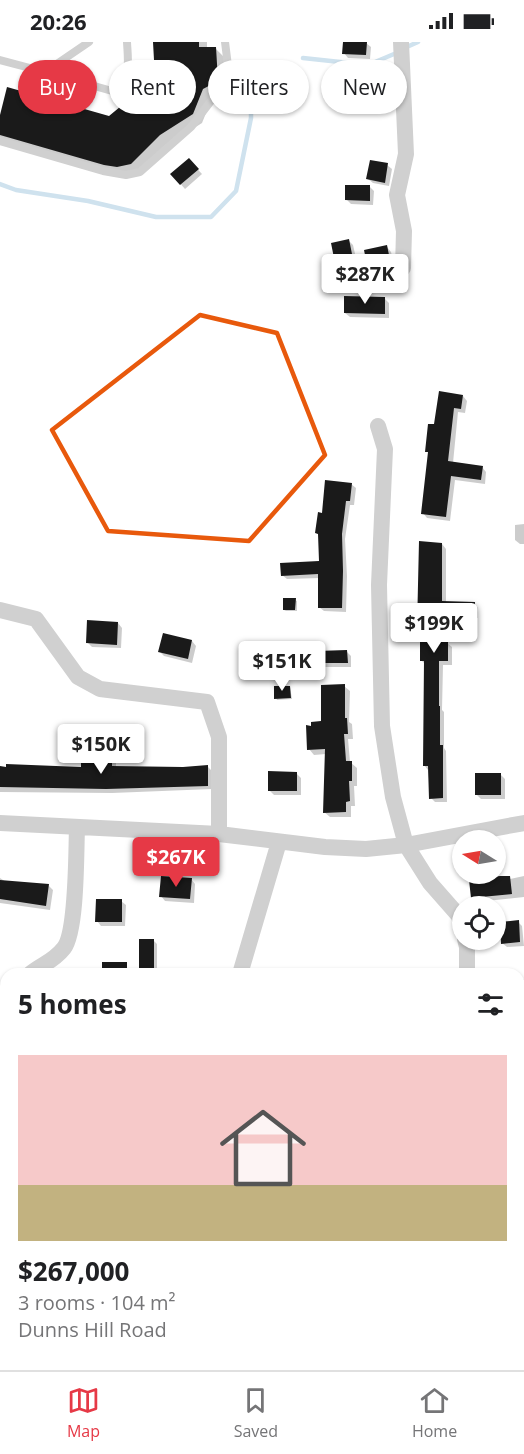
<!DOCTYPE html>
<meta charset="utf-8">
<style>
:root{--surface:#fff;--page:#f6f6f6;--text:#202124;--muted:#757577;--line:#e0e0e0;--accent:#e63946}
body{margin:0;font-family:"Open Sans",sans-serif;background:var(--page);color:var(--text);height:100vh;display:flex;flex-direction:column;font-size:22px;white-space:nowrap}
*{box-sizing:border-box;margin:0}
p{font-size:20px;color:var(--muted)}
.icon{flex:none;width:33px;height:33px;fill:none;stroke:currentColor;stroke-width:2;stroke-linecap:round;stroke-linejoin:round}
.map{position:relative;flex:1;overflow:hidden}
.side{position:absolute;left:0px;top:926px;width:525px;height:404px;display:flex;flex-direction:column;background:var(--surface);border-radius:18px 18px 0 0;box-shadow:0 2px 4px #0004}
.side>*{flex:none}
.hud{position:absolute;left:18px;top:18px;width:489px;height:54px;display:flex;gap:12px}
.needle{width:39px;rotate:281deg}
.fabs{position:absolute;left:452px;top:788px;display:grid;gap:12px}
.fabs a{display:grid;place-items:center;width:54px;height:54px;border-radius:50%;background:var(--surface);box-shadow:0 2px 4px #0004;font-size:30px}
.price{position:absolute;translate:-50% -51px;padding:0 14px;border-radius:6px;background:#fff;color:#222;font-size:20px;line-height:39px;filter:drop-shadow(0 2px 3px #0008)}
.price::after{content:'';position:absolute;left:50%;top:36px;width:18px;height:14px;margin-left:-9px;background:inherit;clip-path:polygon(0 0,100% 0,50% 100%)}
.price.active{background:var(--accent);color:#fff}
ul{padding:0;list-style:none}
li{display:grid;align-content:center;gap:12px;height:318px;padding:0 18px}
li span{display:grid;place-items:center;height:186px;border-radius:0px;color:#555}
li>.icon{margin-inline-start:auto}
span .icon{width:108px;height:108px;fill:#fffc;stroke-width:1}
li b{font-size:26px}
h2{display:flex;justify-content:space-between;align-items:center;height:72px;padding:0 18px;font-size:26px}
.pill{padding:0 21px;border-radius:27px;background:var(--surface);box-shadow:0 2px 4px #0004;font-size:21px;line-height:54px}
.pill.active{background:var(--accent);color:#fff}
.status{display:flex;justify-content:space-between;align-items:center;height:42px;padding:0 30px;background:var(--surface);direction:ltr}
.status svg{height:16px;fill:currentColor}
.menu{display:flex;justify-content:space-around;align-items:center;height:84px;border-top:2px solid var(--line);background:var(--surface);font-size:16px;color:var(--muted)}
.menu a{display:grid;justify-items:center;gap:3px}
.menu .active{color:var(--accent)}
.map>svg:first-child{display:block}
.shadow{fill:#0003}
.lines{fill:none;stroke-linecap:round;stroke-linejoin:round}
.stream{stroke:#cfe2ee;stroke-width:4.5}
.building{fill:#1a1a1a}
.lane{stroke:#d0d0d0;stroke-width:8}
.street{stroke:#d0d0d0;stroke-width:16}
.marked{fill:none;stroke:#e8590c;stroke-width:4.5;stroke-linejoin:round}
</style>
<div class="status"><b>20:26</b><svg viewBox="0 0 49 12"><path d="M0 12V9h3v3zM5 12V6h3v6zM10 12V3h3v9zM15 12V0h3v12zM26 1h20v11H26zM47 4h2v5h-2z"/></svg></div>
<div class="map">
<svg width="524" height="1328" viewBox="0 0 524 1328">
<rect width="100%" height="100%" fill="#fff"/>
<!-- shadow -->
<path class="shadow" d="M155,0H207V6H215L224,15L226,48L212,56L202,81L169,102L140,131L127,133L6,100L0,95V79L109,76L156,37Z
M344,0L366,1L371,5L370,17L348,16L344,11Z
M189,118L202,132L185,147L172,132Z
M387,123L392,127L389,144L373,141L368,137Z
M369,144L374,149L373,163L351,162L347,158Z
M349,199L353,203L356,216L340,219L336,215Z
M387,205L391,210L395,227L374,232L369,227Z
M384,256L389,261V276L350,275L345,271Z
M463,354L467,359L465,371L458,370L453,421L482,425L486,430L485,442L455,438L450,479L427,476L423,471L429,412L427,409L435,384Z
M351,442L356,446L354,463H350L345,497L347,534L346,570L324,569L319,565L320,536L287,537L282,533L321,520L319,493L317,491L323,472Z
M524,482V502H520L515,498V483Z
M442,502L446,507V561H474L478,566V576H447V601L452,605V623H443L442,668L444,670V706L446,709L447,760H435L431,756L428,728L424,723L425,622L421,618V588L419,585Z
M295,558L297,559V569H286L284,568Z
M118,581L122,586L121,606L92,605L88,601Z
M192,599L196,604L192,621L164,614L160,610Z
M347,610L351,614V625H323L319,620Z
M344,644L350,649L349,680L352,682L353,697H348L350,720L357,726V744H354L355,764H351V775H330L324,770L326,712L314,713L309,707L313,685L322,680Z
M290,645L292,657L277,658L276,656Z
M100,706L103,709L112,708L116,713V726L208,725L212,729V747L112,751L0,750V726L83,727Z
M296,731L301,736V753H274L270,749Z
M500,732L505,737V757H481L476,752Z
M524,834V855L477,860L473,856L500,835L510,837Z
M0,836L6,840L48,843L53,848L50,868L0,861Z
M191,837L195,842L194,861L165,859L161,854Z
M121,859L126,863L125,884H101L97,879Z
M518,880L522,884L524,904L507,905L502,901Z
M153,898L157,902V930H144L141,927Z
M519,937H524V1027L519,987Z
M101,1323H125L127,1328H102Z
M206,1323H246L247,1328H206Z"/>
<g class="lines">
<!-- stream -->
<path class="stream" d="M409,4L418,0
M303,16L368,23L394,12
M0,142L16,148L88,159L156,175H211L236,149L251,76V30
M519,1186L524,1187
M0,1204L6,1205"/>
</g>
<!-- building -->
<path class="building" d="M153,0H199V5H216L218,39L203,47L193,72L160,93L131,122L117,125L104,123L0,93V73L7,45L109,74L155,36Z
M343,0H367L366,13L342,12Z
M189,116L199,127L180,143L170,132Z
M370,118L388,121L385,141L366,137Z
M345,143H370V159L345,158Z
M349,197L352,212L334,216L331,201Z
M387,203L391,223L368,228L364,208Z
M344,254L385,255V272L344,271Z
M439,349L463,353L461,367L454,366L448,419L483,424L481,438L451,434L446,475L421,472L428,410H425L428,382H434Z
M325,438L352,441L350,459H346L342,492L343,529L342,566H318V532L281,534L280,521L319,519L318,492L315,491L318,470L322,471Z
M419,499L442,501V559L475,560L474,573L444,572V599H448V619H439V664H440V703H443V756L429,757L428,724H423L424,619H420V586H417Z
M283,556H296L295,568H283Z
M87,578L118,580L117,603L86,601Z
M163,591L192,598L188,617L158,610Z
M347,608L348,621H317V609Z
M345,642V676H347L348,692H344L346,719H352V739H349L350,759L346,760V770L323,771L325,707L307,708L306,683L311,684V680L321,679V643Z
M274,644H290L291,656L274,657Z
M90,703L101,705V707H112V724L183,725L208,723V744L106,747L0,745V724L6,725V722L81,725V704Z
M268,729L297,730V749H268Z
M475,731H501V753H475Z
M161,834L192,836L190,857L159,855Z
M500,834H510L512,852L471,856L469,838Z
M0,838L49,842L46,864L0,857Z
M96,857H122V880H95Z
M519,878L520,900L501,902L500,880Z
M139,897H154V927H139Z
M102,920H127V932H102Z"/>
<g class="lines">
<!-- lane -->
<path class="lane" d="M0,18L45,30L89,0
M45,30L112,49C132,37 128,20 127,0
M0,99L103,129L126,133L140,130L191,85L224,42L228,24L225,0"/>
<!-- street -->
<path class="street" d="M401,0L406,112L397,153L404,189L403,226
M378,384L385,407L379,543L382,684L393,755L406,803L430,841L459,874L462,886
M0,568L36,577L78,635L100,647L207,660L219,695V792
M0,781L219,792L325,805L366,807L406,803L524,781
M465,897L467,905V932
M30,932C42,922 53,920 64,906C77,889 76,811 77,785
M240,932L279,800
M288,1323L289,1328
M489,1323V1328"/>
</g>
<!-- marked area -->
<path class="marked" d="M200,273L277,291L325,413L249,499L108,489L52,388Z"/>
</svg>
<div class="fabs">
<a><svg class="needle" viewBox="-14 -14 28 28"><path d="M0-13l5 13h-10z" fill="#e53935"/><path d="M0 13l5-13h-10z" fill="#757577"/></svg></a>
<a><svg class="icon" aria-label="locate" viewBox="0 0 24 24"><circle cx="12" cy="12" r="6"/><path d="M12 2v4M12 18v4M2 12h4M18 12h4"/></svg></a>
</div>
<b class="price" style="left:365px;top:263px">$287K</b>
<b class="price" style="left:434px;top:612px">$199K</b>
<b class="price" style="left:282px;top:650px">$151K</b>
<b class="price" style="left:101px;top:733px">$150K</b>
<b class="price active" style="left:176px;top:846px">$267K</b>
<div class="hud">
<a class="pill active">Buy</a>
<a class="pill">Rent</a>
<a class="pill">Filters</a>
<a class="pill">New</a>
</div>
<section class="side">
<h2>5 homes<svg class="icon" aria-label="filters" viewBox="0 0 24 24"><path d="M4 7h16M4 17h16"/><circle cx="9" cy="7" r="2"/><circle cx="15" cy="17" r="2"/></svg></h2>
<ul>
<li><span style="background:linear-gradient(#f6c9c9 70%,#c2b280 0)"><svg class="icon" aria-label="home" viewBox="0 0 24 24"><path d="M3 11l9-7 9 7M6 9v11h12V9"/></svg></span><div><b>$267,000</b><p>3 rooms · 104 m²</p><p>Dunns Hill Road</p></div></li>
</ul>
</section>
</div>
<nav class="menu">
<a class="active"><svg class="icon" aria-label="map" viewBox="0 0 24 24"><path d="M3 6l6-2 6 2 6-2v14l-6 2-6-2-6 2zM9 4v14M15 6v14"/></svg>Map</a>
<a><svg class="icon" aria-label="saved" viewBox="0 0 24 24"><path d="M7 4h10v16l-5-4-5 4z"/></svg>Saved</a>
<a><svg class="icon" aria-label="home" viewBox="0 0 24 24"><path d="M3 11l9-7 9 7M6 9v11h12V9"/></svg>Home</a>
</nav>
